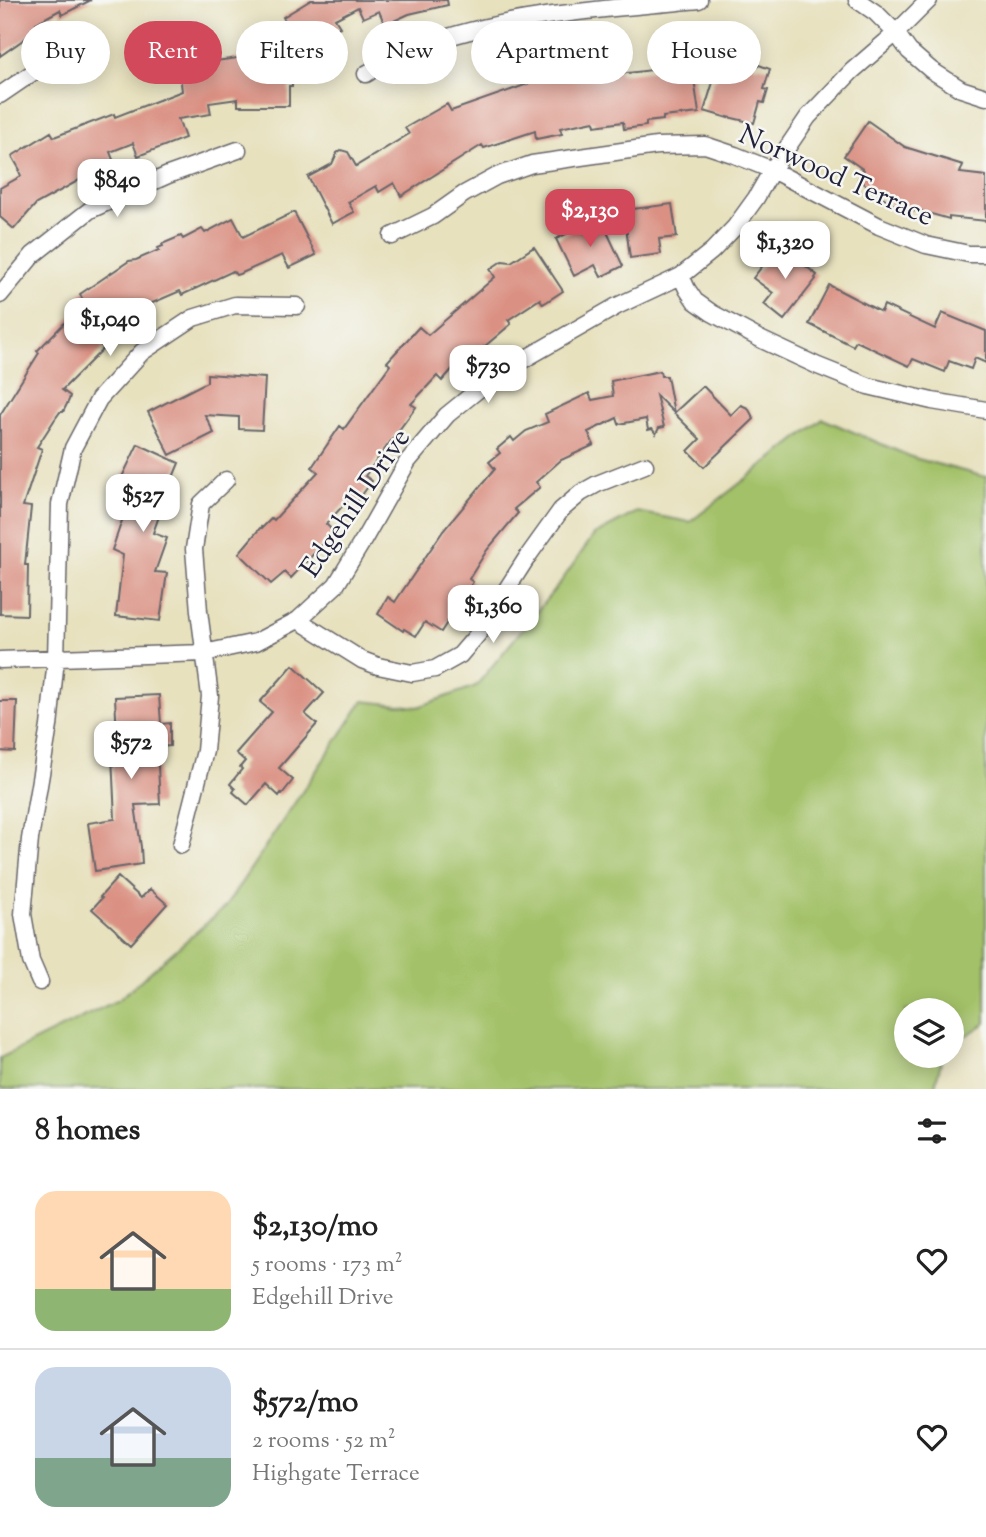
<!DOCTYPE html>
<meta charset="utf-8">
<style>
:root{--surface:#fff;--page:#f6f6f6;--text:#222;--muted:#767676;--line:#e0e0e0;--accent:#d1495b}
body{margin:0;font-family:"Sorts Mill Goudy",serif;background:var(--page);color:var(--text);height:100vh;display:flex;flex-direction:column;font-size:26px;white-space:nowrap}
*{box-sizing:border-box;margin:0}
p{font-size:23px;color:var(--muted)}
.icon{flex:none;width:38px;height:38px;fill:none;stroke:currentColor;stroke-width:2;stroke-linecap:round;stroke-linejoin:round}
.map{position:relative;height:1089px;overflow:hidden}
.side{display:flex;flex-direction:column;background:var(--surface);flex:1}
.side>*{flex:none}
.hud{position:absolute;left:21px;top:21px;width:945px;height:63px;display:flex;gap:14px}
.controls{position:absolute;left:894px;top:998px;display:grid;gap:14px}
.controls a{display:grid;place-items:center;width:70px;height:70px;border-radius:50%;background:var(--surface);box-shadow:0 4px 18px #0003;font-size:35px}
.price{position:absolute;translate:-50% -60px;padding:0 16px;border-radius:14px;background:#fff;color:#222;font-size:23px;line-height:46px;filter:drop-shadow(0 2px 4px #0008)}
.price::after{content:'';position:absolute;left:50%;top:42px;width:21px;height:16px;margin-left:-10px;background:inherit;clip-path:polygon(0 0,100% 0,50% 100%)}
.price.selected{background:var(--accent);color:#fff}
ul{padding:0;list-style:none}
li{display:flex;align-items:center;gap:21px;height:175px;padding:0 35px}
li+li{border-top:2px solid var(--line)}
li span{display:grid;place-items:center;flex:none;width:196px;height:140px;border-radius:21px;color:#555}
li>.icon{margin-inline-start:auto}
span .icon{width:84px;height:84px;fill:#fffc;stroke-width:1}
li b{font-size:30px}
h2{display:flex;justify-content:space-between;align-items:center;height:84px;padding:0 35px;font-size:30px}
.pill{padding:0 24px;border-radius:32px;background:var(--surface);box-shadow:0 4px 18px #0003;font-size:24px;line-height:63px}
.pill.selected{background:var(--accent);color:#fff}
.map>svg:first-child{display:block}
.green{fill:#a3c168;stroke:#627252;stroke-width:2}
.building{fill:#da9183}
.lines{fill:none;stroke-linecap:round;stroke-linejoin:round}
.minor-casing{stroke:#676569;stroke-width:19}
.minor{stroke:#fff;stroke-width:16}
.labels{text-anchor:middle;stroke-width:5;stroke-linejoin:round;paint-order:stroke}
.street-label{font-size:28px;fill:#22223b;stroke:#f6f6f2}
</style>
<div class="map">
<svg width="986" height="1089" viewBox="0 0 986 1089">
<rect width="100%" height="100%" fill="#f6f6f2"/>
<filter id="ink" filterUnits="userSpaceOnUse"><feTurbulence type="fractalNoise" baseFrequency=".0143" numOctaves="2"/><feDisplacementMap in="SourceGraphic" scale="14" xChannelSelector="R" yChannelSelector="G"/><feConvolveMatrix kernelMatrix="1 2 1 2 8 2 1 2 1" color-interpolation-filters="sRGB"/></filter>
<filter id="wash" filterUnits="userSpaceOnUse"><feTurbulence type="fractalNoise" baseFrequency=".00686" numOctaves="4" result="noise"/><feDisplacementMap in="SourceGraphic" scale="28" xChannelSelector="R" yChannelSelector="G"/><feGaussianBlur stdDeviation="1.57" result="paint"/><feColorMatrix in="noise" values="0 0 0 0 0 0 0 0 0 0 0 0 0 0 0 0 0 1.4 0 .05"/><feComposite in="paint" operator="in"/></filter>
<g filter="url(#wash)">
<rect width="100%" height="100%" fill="#e7e1be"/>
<!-- green -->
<path class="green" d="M823,419L914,458L986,477V1023L961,1039L952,1047V1010H906V1055H943L934,1089H0V1058L118,1000L225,907L363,701L418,707L476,686L560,583L594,535L637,512L690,522Z"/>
<g id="blocks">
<!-- building -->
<path class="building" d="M0,0H91L62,15L60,10L36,23L40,28L0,56Z
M311,0H447L448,5L409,14L385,25L379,11L363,18L358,7L335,19L340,27L333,30L337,37L314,49L313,47L302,52L283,17Z
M238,53H253V60H292V86H289V106H238V99L209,103L211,114L178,119L185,138L138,156L133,143L110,152L115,165L83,178L36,204L14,229L0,217V188L21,176L19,171L20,170L12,156L51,132L54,137L114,114L115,117L182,91L179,66L238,58Z
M726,59L737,63L738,60L757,67L759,65L770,69L764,89L768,90L764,103L760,102L754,123L728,117V118L704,111L714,79L716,80L723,61L725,62Z
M692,65L699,113L663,117V120L646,122V126L624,129L623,122L595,126L594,121L560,128L562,134L536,139L535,131L484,148L482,145L401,196L394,183L379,192L376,186L348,202L354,212L332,224L308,177L332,164L337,153L341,150L348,152L356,166L409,134L405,128L447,104L451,111L528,84L527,81L575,72V74L619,68L620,74Z
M868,121L905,147L963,165L960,173L986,176V221L949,217V219L914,209V211L891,204V203L858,179L864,170L844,156Z
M672,204L677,237L659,239L661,254L630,258L624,210Z
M294,212L316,255L289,268L282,255L242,273L236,275L233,271L182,295L180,291L150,304L126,320L128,325L99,344L104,348L62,390L70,396L69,400L63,412H60L55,419L37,447L42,449L23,506L31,507L25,565H28L27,615L0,614V415L39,353L37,351L84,303L80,294L129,261L136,260L159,250L158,248L163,246L162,244L181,236L183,239L202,229L205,233L233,218L243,237Z
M600,217L623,266L601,277L595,265L574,276L556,239Z
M779,245L817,275L815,278L816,279L784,320L764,304L773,293L753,278Z
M534,247L563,291L543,304L540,299L508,320L511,324L472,357L468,351L442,381L437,376L411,404L416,407L365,476L372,481L357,502L350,498L326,524L334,532L291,578L285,572L271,584L239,553L261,527L262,528L272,518L274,520L318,472L312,467L340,426L344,429L390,365L387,362L419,327L428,335L495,277L490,269L502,261L511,262Z
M829,285L881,312L884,305L935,329L942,313L986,331V363L975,358L971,369L949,361L945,372L913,359L909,366L856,341L853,346L809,324Z
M660,371L661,376H667L674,413L703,386L731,415L741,405L748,408L754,419L704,467L688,451L700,439L656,395L664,427L659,428L656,434L652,429L648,430L646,419L619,424L617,418L588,432L594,445L561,460L536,482L540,487L514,509L518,513L487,550L469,579L473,582L441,632L425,622L416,636L404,629L403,631L378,614L388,597L395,602L397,599L443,531L495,469L489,462L500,453L497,449L511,437L514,441L526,431L548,422L545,414L589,393L592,400L613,396L611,381Z
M207,374L265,378L262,430L239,429V417L205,415L214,433L170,455L148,412L207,382Z
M138,444L179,463L169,487L174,489L165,509L162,508L153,533L167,538L155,572L167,573L160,621L116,616L123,555L112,550L131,494L118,488L122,480L121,479Z
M293,665L324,693L305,714L317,724L279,768L293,780L282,794L281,793L279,796L266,784L248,805L233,792L235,789L230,784L242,769L240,767L245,761L236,753L272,712L260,702Z
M159,695L161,724L170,723V746L157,747L160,804L135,805L141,847L142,864L95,871L88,823L115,819L112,756H118L115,697Z
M0,701H17L15,752L0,751Z
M118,877L141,898L150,889L167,904L131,944L92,909L102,898L100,897Z"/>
</g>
</g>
<g filter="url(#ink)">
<use href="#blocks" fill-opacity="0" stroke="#676569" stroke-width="2"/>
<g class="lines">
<defs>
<path id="minor" d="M857,0L876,13L896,33L909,51L931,70L961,89L986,97
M366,74C378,67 390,58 403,53C496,14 600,10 699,0
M0,95L41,67L96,49
M392,236L433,216L464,194L497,176L532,164L657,146L705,145L735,155L772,170L879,226L926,245L969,254H986
M681,276L687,289L695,301L712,313L762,340L818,366L868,386L932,401L986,410
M0,295L33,255L90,210L168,175L238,150
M298,620L362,660L378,666L412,673L435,669L460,655L478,634L528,556L561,510L581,493L597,484L645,465
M0,660L204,653L256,642L298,620L336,585L364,539L408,461L447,415L495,376L617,306L681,276L712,251L735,227L756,198L772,170L808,117L852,71L896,33L929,0
M181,845L205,751L210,696L199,611L194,549L201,504L226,480
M40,982L31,961L23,914L30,839L49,726L56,659L60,504L73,448L99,399L142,352L193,318L235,305L297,306"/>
</defs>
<!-- minor casing -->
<use href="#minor" class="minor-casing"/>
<!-- minor -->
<use href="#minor" class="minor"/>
</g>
</g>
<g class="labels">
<!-- street labels -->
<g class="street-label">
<text transform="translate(837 174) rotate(24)" y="10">Norwood Terrace</text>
<text transform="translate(354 502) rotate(-56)" y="10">Edgehill Drive</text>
</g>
</g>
</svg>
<div class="controls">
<a><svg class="icon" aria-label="layers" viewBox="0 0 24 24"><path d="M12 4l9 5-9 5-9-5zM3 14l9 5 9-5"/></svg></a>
</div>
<b class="price" style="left:117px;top:219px">$840</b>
<b class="price selected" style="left:590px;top:249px">$2,130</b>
<b class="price" style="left:785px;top:281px">$1,320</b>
<b class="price" style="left:110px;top:358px">$1,040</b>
<b class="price" style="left:488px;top:405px">$730</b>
<b class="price" style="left:143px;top:534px">$527</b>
<b class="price" style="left:493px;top:645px">$1,360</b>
<b class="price" style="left:131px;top:781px">$572</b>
<div class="hud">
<a class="pill">Buy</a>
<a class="pill selected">Rent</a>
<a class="pill">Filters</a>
<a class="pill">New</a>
<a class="pill">Apartment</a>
<a class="pill">House</a>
</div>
</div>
<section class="side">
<h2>8 homes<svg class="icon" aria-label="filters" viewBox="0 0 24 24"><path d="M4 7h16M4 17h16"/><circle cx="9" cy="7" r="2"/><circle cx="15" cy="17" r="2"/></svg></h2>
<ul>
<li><span style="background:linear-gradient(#ffd9b3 70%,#8fb573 0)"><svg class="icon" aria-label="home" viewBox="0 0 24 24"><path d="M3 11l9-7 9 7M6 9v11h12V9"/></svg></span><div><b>$2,130/mo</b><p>5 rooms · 173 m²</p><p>Edgehill Drive</p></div><svg class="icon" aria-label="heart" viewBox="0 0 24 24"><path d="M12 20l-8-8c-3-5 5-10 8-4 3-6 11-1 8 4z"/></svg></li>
<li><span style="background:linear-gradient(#c9d6e8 65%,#7fa58c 0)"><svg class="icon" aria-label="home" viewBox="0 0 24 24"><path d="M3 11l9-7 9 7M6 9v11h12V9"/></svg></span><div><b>$572/mo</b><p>2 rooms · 52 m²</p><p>Highgate Terrace</p></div><svg class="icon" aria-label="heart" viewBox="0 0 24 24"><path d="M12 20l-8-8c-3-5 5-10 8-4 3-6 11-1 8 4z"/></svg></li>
</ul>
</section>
